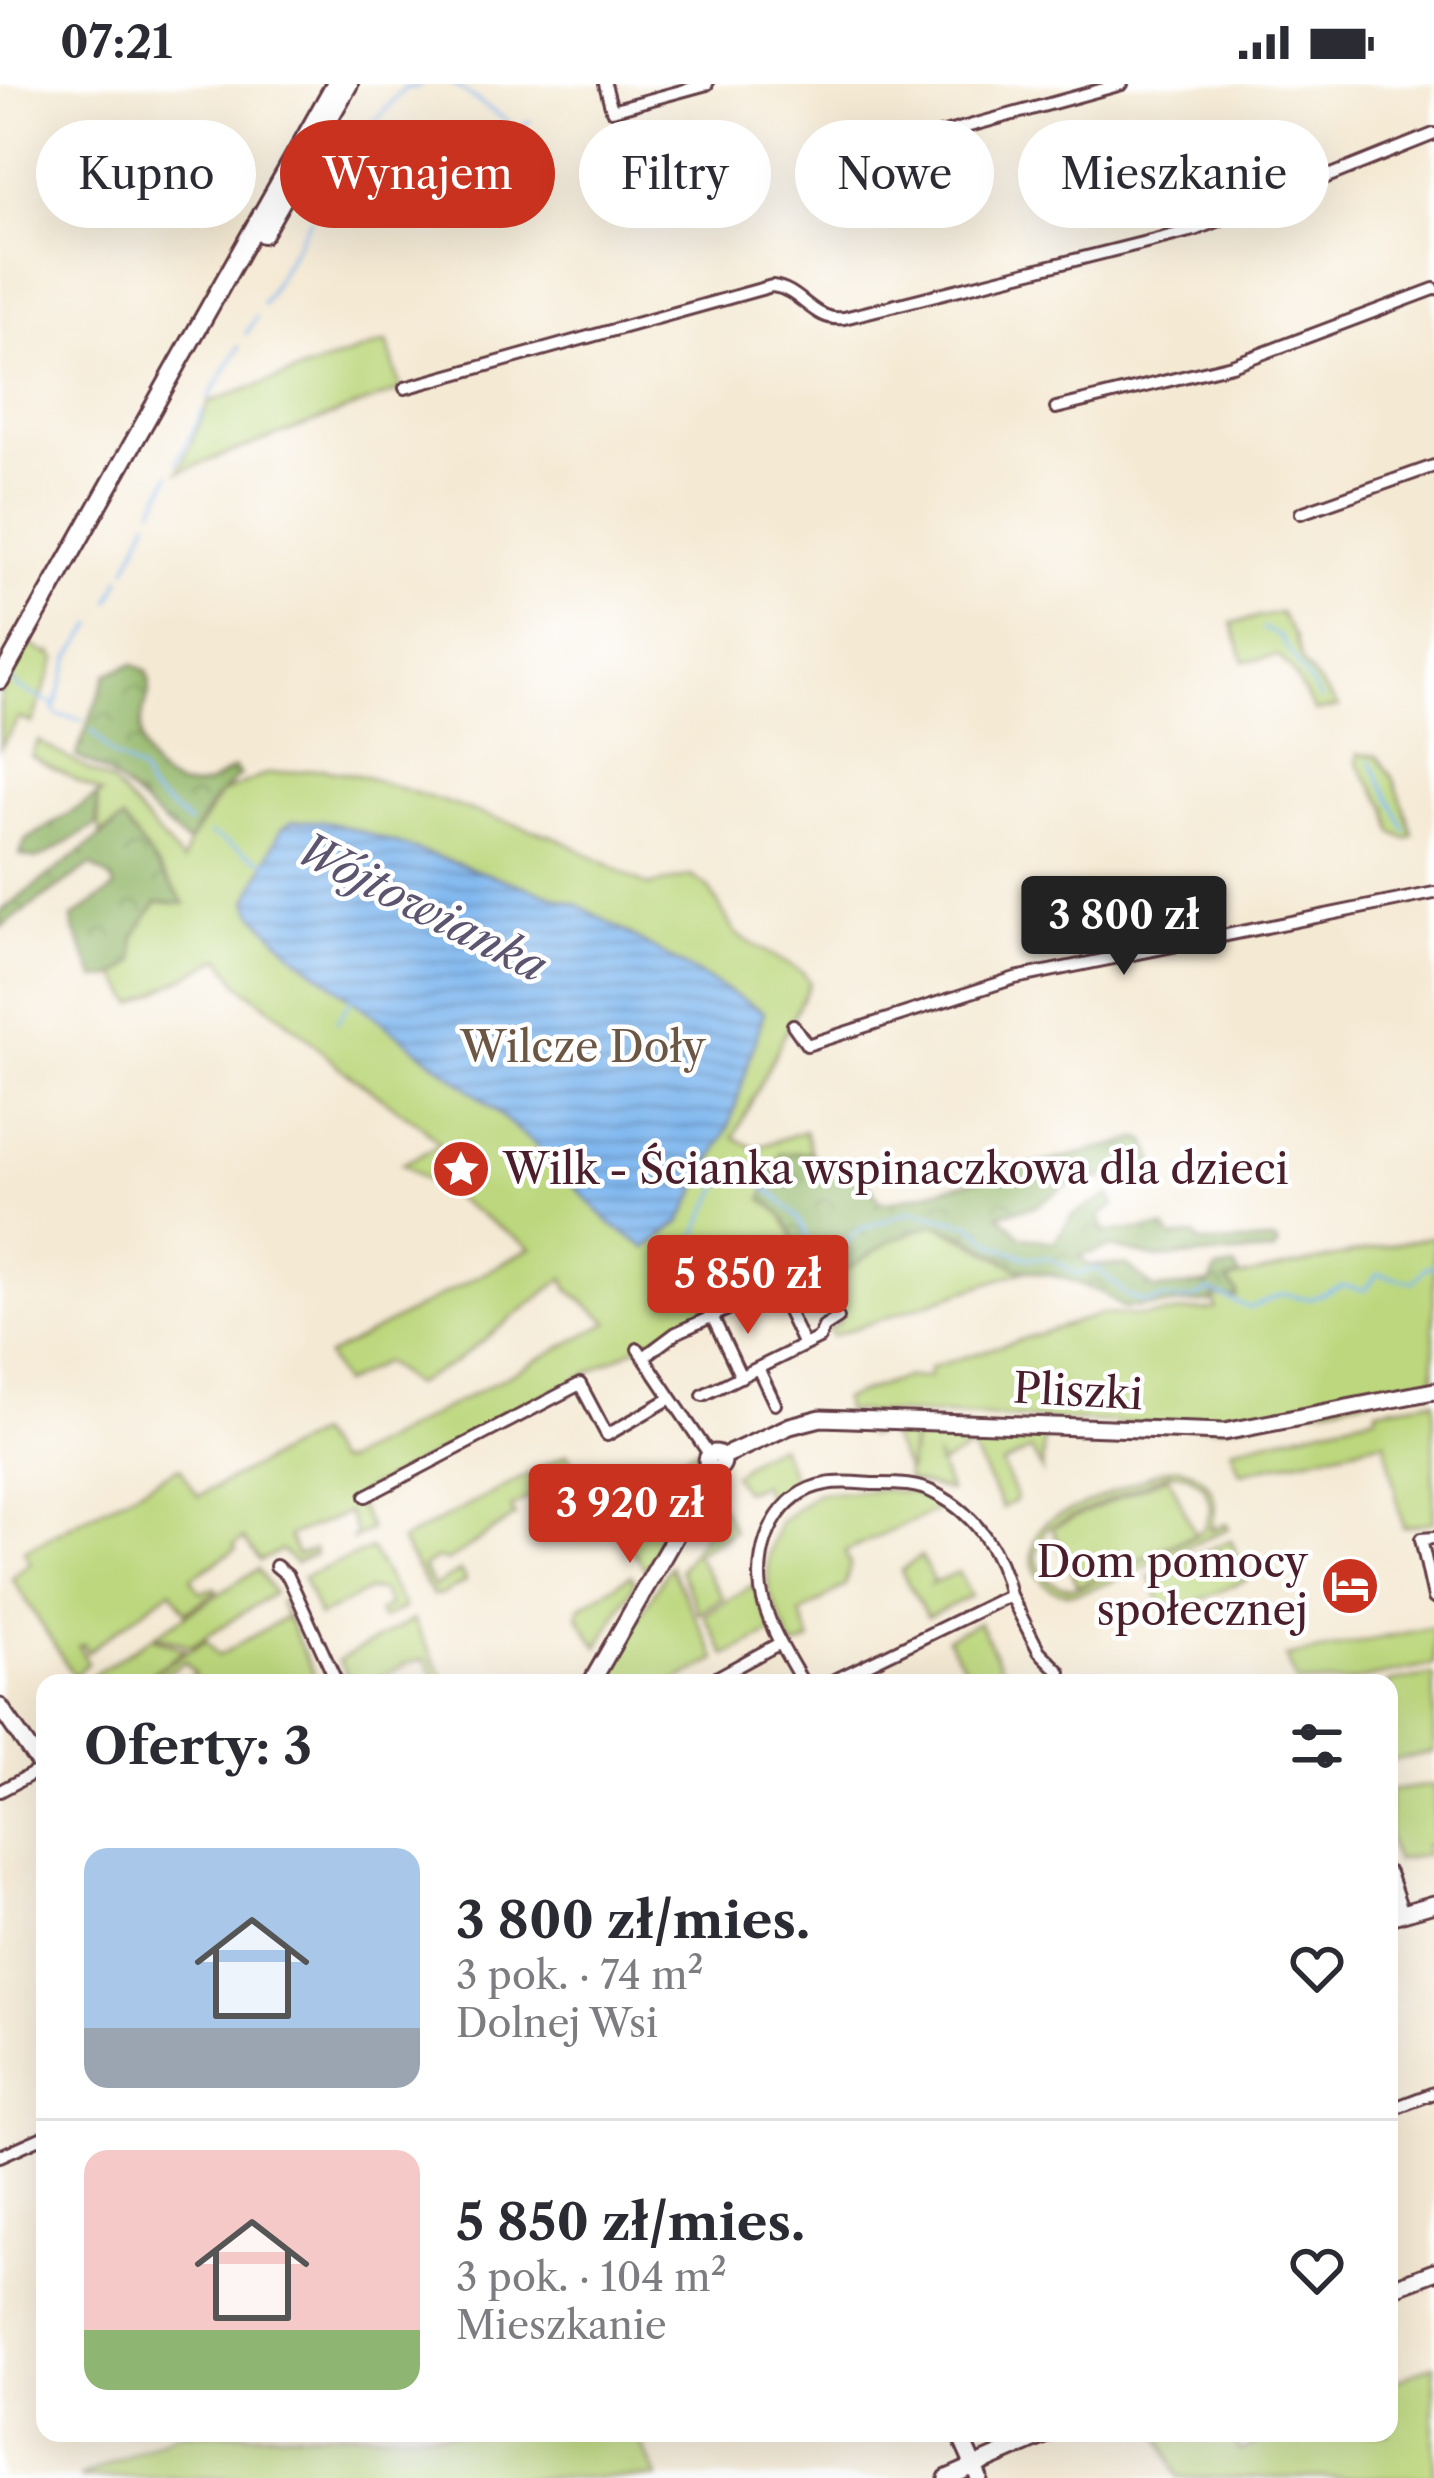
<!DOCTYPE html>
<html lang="pl">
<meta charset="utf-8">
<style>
:root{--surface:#fff;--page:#f7f7f7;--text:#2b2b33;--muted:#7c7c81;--line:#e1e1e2;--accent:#c8321e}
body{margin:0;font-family:"Libre Caslon Text",serif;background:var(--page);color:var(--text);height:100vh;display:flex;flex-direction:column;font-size:45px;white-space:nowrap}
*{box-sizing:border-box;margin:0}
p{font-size:39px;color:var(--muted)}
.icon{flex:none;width:66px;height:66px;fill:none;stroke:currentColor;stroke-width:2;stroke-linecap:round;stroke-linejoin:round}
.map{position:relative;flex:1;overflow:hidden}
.sheet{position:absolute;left:36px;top:1590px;width:1362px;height:768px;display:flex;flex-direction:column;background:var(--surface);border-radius:24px;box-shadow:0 12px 48px #0002}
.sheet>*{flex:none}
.banner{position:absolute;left:36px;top:36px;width:1362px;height:108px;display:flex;gap:24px}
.price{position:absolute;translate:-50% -102px;padding:0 27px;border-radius:12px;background:var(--accent);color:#fff;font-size:39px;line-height:78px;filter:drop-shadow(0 3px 6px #0008)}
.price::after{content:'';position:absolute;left:50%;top:72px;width:36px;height:27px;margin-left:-18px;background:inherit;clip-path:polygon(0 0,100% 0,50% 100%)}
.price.active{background:#222;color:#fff}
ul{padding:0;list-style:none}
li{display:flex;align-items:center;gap:36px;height:300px;padding:0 48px}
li+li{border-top:3px solid var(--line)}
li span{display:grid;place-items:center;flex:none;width:336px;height:240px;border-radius:24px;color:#555}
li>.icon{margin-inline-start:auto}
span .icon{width:144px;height:144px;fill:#fffc;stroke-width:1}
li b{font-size:51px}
h2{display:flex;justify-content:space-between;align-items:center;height:144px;padding:0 48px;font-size:51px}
.chip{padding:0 42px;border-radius:54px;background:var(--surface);box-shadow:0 12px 48px #0002;font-size:42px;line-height:108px}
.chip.active{background:var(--accent);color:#fff}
.status{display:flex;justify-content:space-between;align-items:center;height:84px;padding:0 60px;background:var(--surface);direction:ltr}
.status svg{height:33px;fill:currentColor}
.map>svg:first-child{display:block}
.green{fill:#bcd77d;stroke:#837b54;stroke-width:3;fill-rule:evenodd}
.forest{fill:url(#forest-crowns);stroke:#706c4c;stroke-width:3}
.water{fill:url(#water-rules);stroke:#646b8d;stroke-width:3}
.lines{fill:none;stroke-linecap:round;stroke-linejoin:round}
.stream{stroke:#7fb7ef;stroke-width:3}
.street-casing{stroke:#643d44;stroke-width:16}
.secondary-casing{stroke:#643d44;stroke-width:21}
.primary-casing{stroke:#643d44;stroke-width:22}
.street{stroke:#fff;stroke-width:10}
.secondary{stroke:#fff;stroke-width:15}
.primary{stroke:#fff;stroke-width:16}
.labels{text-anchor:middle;stroke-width:9;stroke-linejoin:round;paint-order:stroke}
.park-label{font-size:42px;fill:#6c5644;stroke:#fff}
.poi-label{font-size:42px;fill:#4a1f2b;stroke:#fff;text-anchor:start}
.street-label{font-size:42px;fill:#4a1f2b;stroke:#fff}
.water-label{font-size:45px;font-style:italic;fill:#5d5470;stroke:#fff}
</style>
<div class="status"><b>07:21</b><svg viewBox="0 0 49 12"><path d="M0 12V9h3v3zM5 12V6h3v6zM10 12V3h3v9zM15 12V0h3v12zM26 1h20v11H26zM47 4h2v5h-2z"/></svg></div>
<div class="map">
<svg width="1434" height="2394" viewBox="0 0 1434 2394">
<defs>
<pattern id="forest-crowns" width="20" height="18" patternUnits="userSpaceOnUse" patternTransform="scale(3)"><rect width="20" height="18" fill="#95b86c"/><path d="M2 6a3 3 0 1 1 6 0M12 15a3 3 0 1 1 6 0" fill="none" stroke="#7c9559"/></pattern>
<pattern id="water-rules" width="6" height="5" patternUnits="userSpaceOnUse" patternTransform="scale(3)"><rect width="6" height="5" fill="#7fb7ef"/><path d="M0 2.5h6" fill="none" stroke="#6a94c2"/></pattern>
</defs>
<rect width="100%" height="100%" fill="#fff"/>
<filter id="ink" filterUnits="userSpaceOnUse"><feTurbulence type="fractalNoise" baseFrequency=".00833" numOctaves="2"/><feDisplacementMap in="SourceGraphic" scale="24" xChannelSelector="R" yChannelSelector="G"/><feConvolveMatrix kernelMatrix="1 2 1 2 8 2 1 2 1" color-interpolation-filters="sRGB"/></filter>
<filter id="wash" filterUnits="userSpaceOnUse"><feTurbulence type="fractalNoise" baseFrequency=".004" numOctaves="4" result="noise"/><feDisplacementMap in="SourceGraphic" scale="48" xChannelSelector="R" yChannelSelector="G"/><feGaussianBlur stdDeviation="2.7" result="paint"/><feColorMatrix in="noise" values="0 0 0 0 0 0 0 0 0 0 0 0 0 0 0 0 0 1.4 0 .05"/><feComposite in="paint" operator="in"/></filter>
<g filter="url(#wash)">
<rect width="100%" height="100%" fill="#f4e9d3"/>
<!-- green -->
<path class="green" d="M387,258L401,306L179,388L209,318Z
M1280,529L1294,552L1303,580L1338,623L1315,628L1292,587L1279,572L1244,577L1232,539Z
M30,560L49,571L51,568L56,575L32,639L19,634L0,664V611Z
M38,657L113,700L183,778L188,760L222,709L267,690L323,685L362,692L555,753L648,802L691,792L708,803L737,851L803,889L810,899L734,1053L755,1064L805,1047L811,1068L781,1070L778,1125L796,1157L799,1186L723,1218L362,1408L363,1413L357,1418L371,1446L351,1456L356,1449L348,1429L289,1452L297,1471L314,1465L315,1470L295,1479L281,1466L260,1477L244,1455L234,1461L236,1465L191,1494L200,1508L215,1504L217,1507L186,1528L171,1506L87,1568L84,1560L79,1562L88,1579L74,1592L12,1494L30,1479L24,1467L180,1383L198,1412L316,1350L335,1378H344L609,1238L568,1205L564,1194L455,1278L413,1301L384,1278L342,1300L327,1272L531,1164L402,1080L440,1061L423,1043L339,983L301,948L238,899L221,874L134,920L117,892L135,878L134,853L157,818H184L123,736L100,750L97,712L102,710L31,672Z
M1358,670L1377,672L1394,696L1411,743L1413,751L1407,755L1393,749L1387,724L1357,679Z
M935,1140C964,1151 1001,1181 1027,1186L832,1252L828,1245L840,1239L832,1223L820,1229L808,1207L821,1201L816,1191L824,1184L846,1186L894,1155Z
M1434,1152V1301L1219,1343L845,1327L842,1315L906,1293L929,1294V1284L1102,1230L1143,1232L1216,1225L1213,1212L1228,1215L1230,1205L1226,1196Z
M1434,1316V1438L1403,1443L1385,1357L1240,1389L1231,1364L1377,1331V1325Z
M864,1343L913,1345L908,1387L915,1350H932V1346L1044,1350L1042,1387L1031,1366L1002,1381L1016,1412L1015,1417L1002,1424L972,1364L939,1381L936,1371L949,1407L907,1396L905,1382L886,1345L868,1352Z
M779,1361L798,1405L771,1421L761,1400L744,1407L733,1391L757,1371Z
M697,1364L699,1389L646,1486L600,1421Z
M567,1370L585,1398L566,1401L538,1419L533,1411L511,1424L515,1432L448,1477L436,1475L423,1483L434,1503L460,1487L466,1497L442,1511H432L401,1457Z
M1178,1383C1211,1390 1222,1416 1210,1446L1226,1439L1229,1444C1198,1457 1100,1508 1074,1509C1031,1512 1020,1463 1047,1437L1162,1386ZM1168,1389L1187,1390L1204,1402L1211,1424L1205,1443L1192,1454L1080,1503C1055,1506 1039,1494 1036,1469L1047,1444Z
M1169,1392L1195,1450L1078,1502L1052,1443Z
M878,1406L911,1408L944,1423L845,1468L850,1481L845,1502L800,1530L811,1557L793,1564L768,1505V1472L779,1439L817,1409Z
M722,1423L734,1447L695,1470L723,1514L699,1529L680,1486Z
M1231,1456L1248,1495L1166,1531L1149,1492Z
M371,1465L404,1524L381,1535L378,1528L389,1522L381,1507L369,1506L319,1533L303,1493Z
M921,1472L933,1497L931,1500L958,1488L971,1512L927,1533L901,1487Z
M670,1482L717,1576L672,1599H598L602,1594L608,1595L607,1585Z
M258,1485L274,1509L191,1562L155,1551Z
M631,1491L635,1498L598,1563L578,1532L580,1523Z
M753,1501L773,1548L726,1572L704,1531Z
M279,1516L318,1599H182L195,1590L185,1577L152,1599H97L92,1592L152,1553L185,1566L139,1598L206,1556L218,1572L286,1533Z
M413,1536L444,1594L426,1599L434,1590L425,1575C397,1578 378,1603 351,1597L339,1576Z
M979,1538L1009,1599H974L947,1554Z
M1434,1543V1581L1344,1599H1297L1286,1573Z
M1434,1591V1668L1389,1677L1388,1599Z
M1434,1701V1759L1424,1762L1427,1770L1395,1777L1389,1755V1707Z
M1434,2280V2394H1178L1159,2349H1232L1240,2367L1280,2349H1389V2300Z
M178,2349H636L658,2394H79Z"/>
<!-- forest -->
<path class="forest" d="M133,580L147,587C155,609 142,620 141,642C138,674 165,710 199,702C212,700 223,690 234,684L240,691L213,717L188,760C150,731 120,691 76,672L107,590Z
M97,712V741L44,772L35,775L20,771L25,757Z
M123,736L185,820L157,818L134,853L135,878L114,893L96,895L73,843L72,834L115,804L111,795L91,781L0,844V828Z
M1138,1055L1146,1057L1156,1081L1066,1102L1036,1122L999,1130L1021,1152L1054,1158L1072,1132L1110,1111L1115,1121L1099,1133L1105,1148L1165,1144L1172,1154L1195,1151L1201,1159L1275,1157L1278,1162L1273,1168L1157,1174L1111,1163L1079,1172L1088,1181H1127L1154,1205L1210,1200L1216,1186L1235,1183L1240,1193L1227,1197L1237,1208V1213L1228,1215L1216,1209L1213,1212L1215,1218L1123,1224L1103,1209L1064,1194L1017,1184L966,1152L935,1140L894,1155L846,1186L824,1184L809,1193L799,1186C795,1154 791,1133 762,1115L781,1070L811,1068L817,1076L858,1082L880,1117L889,1118Z"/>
<!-- water -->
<path class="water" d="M293,737H324L360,747L577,820L764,928L730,1040L681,1138C668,1145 661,1156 647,1164L612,1141L535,1061L477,1011L291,868L253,829L248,817L281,745Z"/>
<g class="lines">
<!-- stream -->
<path class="stream" d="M453,0L517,44L530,37
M372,41L405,4L420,3
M364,52L365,51
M319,123L356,63
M263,220L311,135
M246,250L256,233
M209,314L239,263
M177,378L203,327
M154,424L170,391
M127,484L148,437
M110,517L121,494
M1263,544L1280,553L1321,616
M9,593L19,604L52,620L57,631L83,636
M55,622L71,572L94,540
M91,646L113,671L142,689L148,706L189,739
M1370,677L1406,746
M210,750L267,779
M337,938L352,914
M728,1083C755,1095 780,1112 799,1136C811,1150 806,1168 821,1179L828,1177L859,1146L912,1127L971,1140L994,1160L1028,1174H1050L1079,1190L1097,1184L1128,1212L1148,1219C1175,1207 1177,1226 1209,1207L1250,1224L1283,1210L1310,1215L1343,1202L1365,1206L1378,1190L1413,1198L1426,1184L1434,1181
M696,1151L729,1084"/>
</g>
</g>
<g filter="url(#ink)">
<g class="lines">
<defs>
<path id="street" d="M605,0L612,26L707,0
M835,79L1122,0
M405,304L772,202C802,205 812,238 844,234L1194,146L1434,50
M1056,324L1232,281L1434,205
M1301,429L1434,382
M793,941L807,961L1015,894L1434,809
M712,1232L741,1293
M638,1265L709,1370
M644,1273L676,1249L776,1203L804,1261
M758,1284L775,1320
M703,1311L819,1254L824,1243L838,1234
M366,1412L580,1300L607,1351L671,1314
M1434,1454L1421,1455L1434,1514
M276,1482L288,1492L337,1599
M707,1599L780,1559
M803,1599C787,1571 766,1539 761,1506C755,1462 777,1408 826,1400C841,1397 857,1399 872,1400C894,1400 917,1399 936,1410C976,1430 1000,1468 1010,1511
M829,1599L1010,1511L1039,1567L1060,1588
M0,1707L45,1683
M1389,1789L1403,1829
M1389,2026L1434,2009
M0,2072L45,2052"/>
<path id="secondary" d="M707 1377a8 8 0 1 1 16 0a8 8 0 1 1-16 0Z
M722,1373L790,1342L821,1334L1224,1348L1434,1307
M591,1599L702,1405L709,1383
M0,1623L45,1688
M1389,1833L1434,1820
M1389,2205L1434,2188
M959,2349L979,2394
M947,2394L1050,2349"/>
<path id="primary" d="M263,150L349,0
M0,596L335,0"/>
</defs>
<!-- street casing -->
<use href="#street" class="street-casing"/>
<!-- secondary casing -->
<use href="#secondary" class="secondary-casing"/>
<!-- primary casing -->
<use href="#primary" class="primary-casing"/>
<!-- street -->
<use href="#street" class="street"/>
<!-- secondary -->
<use href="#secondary" class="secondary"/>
<!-- primary -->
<use href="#primary" class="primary"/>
</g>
</g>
<!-- icons -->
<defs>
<symbol id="sight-disc" viewBox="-11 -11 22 22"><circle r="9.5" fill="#c8321e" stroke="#fff"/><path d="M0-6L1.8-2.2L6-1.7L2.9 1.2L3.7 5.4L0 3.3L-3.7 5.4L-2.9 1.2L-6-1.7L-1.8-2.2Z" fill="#fff"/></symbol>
<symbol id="hotel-disc" viewBox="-11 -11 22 22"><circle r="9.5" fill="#c8321e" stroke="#fff"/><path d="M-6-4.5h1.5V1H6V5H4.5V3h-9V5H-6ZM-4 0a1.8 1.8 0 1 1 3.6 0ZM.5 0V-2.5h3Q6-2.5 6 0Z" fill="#fff"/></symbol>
</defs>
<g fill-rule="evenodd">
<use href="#sight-disc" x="428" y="1052" width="66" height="66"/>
<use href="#hotel-disc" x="1317" y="1469" width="66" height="66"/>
</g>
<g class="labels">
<!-- park labels -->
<g class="park-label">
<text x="583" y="978">Wilcze Doły</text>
</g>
<!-- poi labels -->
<g class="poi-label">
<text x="503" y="1100">Wilk - Ścianka wspinaczkowa dla dzieci</text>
<text x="1308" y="1493" text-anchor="end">Dom pomocy<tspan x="1308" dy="48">społecznej</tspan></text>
</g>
<!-- street labels -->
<g class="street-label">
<text transform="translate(1078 1307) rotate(3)" y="15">Pliszki</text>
</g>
<!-- water labels -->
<g class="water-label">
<text transform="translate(422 823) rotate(27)" y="16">Wójtowianka</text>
</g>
</g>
</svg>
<b class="price active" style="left:1124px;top:894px">3 800 zł</b>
<b class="price" style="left:748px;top:1253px">5 850 zł</b>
<b class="price" style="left:630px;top:1482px">3 920 zł</b>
<div class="banner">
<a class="chip">Kupno</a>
<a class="chip active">Wynajem</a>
<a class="chip">Filtry</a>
<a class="chip">Nowe</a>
<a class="chip">Mieszkanie</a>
</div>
<section class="sheet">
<h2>Oferty: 3<svg class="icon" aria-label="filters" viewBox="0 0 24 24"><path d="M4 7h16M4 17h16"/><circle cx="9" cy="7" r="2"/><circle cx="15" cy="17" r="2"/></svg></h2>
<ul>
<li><span style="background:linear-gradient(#a9c7e8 75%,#9aa5b1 0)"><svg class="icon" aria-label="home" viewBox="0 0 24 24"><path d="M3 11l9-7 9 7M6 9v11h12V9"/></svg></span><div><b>3 800 zł/mies.</b><p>3 pok. · 74 m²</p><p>Dolnej Wsi</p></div><svg class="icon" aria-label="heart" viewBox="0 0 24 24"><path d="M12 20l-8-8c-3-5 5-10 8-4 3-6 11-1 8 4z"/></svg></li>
<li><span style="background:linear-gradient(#f6c9c9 75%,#8fb573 0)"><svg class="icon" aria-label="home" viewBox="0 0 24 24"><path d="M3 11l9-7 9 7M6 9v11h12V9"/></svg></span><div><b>5 850 zł/mies.</b><p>3 pok. · 104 m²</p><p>Mieszkanie</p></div><svg class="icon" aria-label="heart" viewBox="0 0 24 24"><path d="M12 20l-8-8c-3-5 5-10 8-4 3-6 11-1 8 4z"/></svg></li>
</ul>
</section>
</div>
